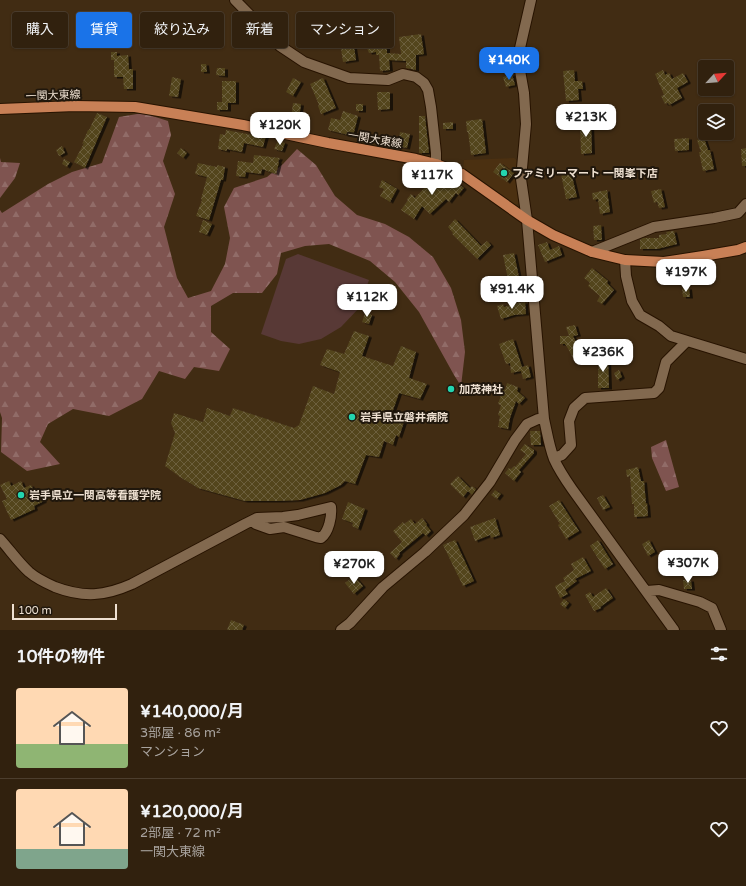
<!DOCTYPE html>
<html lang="ja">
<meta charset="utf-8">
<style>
:root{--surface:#31210e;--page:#3d2e1c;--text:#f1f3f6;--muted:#a8a39e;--line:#4c3e2e;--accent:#1a73e8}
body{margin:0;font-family:"Varela Round","Noto Sans JP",sans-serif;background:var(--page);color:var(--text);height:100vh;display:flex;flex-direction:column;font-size:15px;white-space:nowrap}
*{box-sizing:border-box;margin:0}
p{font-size:13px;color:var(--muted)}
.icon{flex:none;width:22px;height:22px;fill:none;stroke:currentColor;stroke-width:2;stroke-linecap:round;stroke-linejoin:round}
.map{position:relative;height:630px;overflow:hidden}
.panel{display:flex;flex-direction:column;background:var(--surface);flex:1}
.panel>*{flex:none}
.banner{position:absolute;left:12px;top:12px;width:400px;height:36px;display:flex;gap:8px}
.needle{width:26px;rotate:64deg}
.fabs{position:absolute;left:698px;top:60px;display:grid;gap:8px}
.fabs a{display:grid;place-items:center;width:36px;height:36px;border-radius:4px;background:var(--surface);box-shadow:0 1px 3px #0004,0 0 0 1px var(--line);font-size:20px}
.scale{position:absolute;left:12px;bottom:10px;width:105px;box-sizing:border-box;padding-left:4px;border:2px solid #eee0d1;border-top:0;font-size:11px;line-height:14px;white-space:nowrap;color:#eee0d1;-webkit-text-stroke:3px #20170c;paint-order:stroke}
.price{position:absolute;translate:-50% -34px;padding:0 9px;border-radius:8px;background:#fff;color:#222;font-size:13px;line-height:26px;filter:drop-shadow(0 1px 2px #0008)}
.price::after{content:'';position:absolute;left:50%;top:24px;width:12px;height:9px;margin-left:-6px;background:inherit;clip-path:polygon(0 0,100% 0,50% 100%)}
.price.on{background:var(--accent);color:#fff}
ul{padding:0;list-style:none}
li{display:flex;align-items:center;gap:12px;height:100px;padding:0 16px}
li+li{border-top:1px solid var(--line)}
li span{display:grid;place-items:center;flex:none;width:112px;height:80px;border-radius:4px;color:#555}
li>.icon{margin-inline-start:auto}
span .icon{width:48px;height:48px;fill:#fffc;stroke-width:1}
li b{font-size:17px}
h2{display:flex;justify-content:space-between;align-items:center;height:48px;padding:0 16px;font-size:17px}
.tag{padding:0 14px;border-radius:4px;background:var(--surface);box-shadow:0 1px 3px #0004,0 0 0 1px var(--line);font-size:14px;line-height:36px}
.tag.on{background:var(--accent);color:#fff}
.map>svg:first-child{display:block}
.built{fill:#4b3011}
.forest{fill:url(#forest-firs)}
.pitch{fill:#583936}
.building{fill:url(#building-cross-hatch);filter:url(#shadow)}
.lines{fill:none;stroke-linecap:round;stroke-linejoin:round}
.minor-casing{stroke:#271300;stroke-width:12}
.major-casing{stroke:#271300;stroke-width:12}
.minor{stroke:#82694f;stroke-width:10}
.major{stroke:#c88056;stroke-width:10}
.poi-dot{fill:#23d5af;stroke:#20170c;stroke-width:1.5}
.labels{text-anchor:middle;stroke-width:4;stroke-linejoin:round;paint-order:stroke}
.street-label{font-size:11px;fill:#eee0d1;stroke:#20170c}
.poi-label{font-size:11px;font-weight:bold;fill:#eee0d1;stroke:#20170c;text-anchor:start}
</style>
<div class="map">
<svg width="746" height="630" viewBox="0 0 746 630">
<defs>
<pattern id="forest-firs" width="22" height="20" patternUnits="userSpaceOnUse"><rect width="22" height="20" fill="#7f5450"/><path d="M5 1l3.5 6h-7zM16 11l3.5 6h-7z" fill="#916c68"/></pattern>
<pattern id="building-cross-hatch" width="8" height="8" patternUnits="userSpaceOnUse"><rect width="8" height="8" fill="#53441e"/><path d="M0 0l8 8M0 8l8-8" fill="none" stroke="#6c5f3e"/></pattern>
<filter id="shadow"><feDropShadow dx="3" dy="1.5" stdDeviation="0" flood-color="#0009"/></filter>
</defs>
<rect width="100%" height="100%" fill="#412c13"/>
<!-- built -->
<path class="built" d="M514,158L518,161L520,203L513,206L484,183L463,169L464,160Z"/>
<!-- forest -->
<path class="forest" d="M143,113L168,121L171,135L163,161L175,194L164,227L177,278L188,298L211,291L225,264L230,238L224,207L234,188L267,177L283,164L297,149L316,165L335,196L357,215L385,224L409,237L433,257L451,288L461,320L465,352L461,386L454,375L419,312L395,282L370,261L329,244L305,246L281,253L277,274L262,293H233L211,306V332L230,349L219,371L194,367L185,379L159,371L142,399L109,416L73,409L48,424L40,442L60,464L27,471L1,452L2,418L0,412V210L2,213L48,184L72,172L102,163L119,117Z
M0,158L1,162L20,163L15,178L0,198Z
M666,440L679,487L666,491L652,458L651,447Z"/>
<!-- pitch -->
<path class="pitch" d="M298,254L369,280L359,308L341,327L321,339L299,344L281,341L261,334L286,259Z"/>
<!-- building -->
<path class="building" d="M378,31L382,46H387V53L401,54L399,37L421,34L424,54L416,55V70L406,68V61L389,60L390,70L380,71L379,55H376V52L369,53L367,48L374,46L371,32Z
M353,40L356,60L343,62L340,42Z
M111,52H117V56L128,55L129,69H133V89H124L123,77H114V60H111Z
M201,64H206L207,72H201Z
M217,68H225V76L216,75Z
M574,70L575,81H582L583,89H578L579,100L566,101L563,71Z
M663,70L665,75L669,73L672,79L683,73L688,82L677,88L682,98L669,105L668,103L665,104L661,96L664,95L655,74Z
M512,74L515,85L506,87L503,77Z
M172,77L181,79L178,97L169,96Z
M293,78L301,82L293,96L286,92Z
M323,78L336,108L321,114L318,106L319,105L310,84Z
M222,81H236V103H228V110H217V102H222Z
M377,92H390V109L378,110Z
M293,103L301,104L299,119H291Z
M356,104H363V111H356Z
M343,111L358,116L353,136L328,130L331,118L340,120Z
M97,113L107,117L85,168L74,162L84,143L82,144L88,130H89Z
M419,116H425L429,153H419Z
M482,119L486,153L471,155L468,132H467L466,121Z
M453,122V129H443V123Z
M580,123H591L592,153L581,154Z
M226,130L252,135V134L266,136L263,147L244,143L242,152L227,149V151L218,149L220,134L225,135Z
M400,132L410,134L407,148L398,146Z
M689,138V150L675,151L674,139Z
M704,138L708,150H710L714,169L703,171L699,152H701L697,140Z
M278,140L285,143L282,151L274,149Z
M62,146L65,153L59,156L56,150Z
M181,148L187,153L183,158L177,153Z
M746,148V166H742L741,149Z
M254,155L280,158L278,162H279L276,174L262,169L261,174L246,172L245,177L236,176L238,161L253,163Z
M64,159L70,162L67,167L62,164Z
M198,163L217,167V165L225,167L223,180H221L209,220L196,216L202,200L201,199L207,177L195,174Z
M500,163L514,173L507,182L493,172Z
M571,172L577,197L566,199L561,174Z
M435,173L447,184L449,181L454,185L456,182L464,188L458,195L456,193L449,202L446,199L430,214L422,206L414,219L401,210L408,200L407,199L411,194L415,198L427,185L425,183Z
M382,180L397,189L390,202L380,196L384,189L379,187Z
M661,189L665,207L659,208L657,202L654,203L651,191Z
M607,190L610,212L600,214L598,199L593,200L592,193Z
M455,219L481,246L487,241L491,245L477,259L452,234L453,233L448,227Z
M203,220L212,224L207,235L199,232Z
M601,225L602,240H594L593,226Z
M674,231L677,244L657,249H640V240L643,238H659V235L667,234L666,232Z
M547,242L550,250L559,246L562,255L545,262L538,245Z
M514,253L521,287L510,289L503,255Z
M592,268L608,281L607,283L614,290L602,304L597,301L600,296L588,286L590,283L584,278Z
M370,287L391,295L386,307L365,300Z
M689,288L690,297H683L682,289Z
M520,302V303L525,302L526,314L514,315L501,319L497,306L503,304L504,307Z
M365,313L372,315L369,324L362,322Z
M575,325L578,335L573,336L582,354L573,358L566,345H565V344H560V336H569L566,327Z
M354,331L369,336L362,356L393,366L401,346L416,352L409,378L427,384L420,399L399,393L392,413L405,419L399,437L396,435L393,445L384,441L379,457L366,455L355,484L345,481L341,485L325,493L300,500L279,501H245L198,488L180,477L165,466L175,433L171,423L174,413L203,422L207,408L230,416L233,408L294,428L299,425L313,386L334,394L340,372L320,365L327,349L344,354Z
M513,339L522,367L528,365L531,377L523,379L521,371L511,373L510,363L506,364L499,344Z
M599,357L608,358L609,388H598V375Z
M619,370L622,377L617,380L614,373Z
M507,383L518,387L517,391L525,398L519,404L516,401L510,418L508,429L498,427L500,416L498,415L501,405L498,404L503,389L505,390Z
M530,431H540L541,445H531Z
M525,444L534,450V453L519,470L521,472L514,481L505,473L509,468L511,469L514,466L515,467L526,454L520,450Z
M638,467L641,481H644L646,504L647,503L648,516L634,517V504H632L630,476L627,477L626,470Z
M458,476L470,488L472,486L476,489L472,495L468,491L463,497L450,484Z
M9,481L11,486L21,481L24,488L31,485L34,491L38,489L44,501L34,506L35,509L11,520L2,501L7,499L0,485Z
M495,490L501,494L497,499L491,495Z
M603,495L610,507L603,510L597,498Z
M559,500L579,531L566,539L558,525L560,524L549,506Z
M348,502L365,509L358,529L352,526L353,523L342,519Z
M422,518L427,524L426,525L431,531L426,536L423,533L399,553L400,554L396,559L390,553L402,542L393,531L403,522L404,524L411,519L415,524Z
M495,518L500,535L491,538L490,535L475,541L470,527Z
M455,540L474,581L463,586L443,545Z
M598,540L613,564L605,569L590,546Z
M649,540L655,552L648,556L642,544Z
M674,555L676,570L663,571L661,557Z
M583,557L591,571L575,579L577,581L565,590L568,594L560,598L555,586L565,581L563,578L574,570L571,564Z
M354,576L363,586L354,594L345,583Z
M683,580H691L692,589H684Z
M606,588L613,598L600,607L601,608L594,611L585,595L590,592L593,597Z
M564,599L569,603L565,608L560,604Z
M231,620L244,625L242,630H227Z"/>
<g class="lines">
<defs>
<path id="minor" d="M235,0L280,46L304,62L349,78L388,80L403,74L416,77L424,83L428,90L431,107L436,153V164
M531,0L520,48L519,65L524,93L526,124L521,179L527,220L544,419C547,432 549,446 554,459C559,470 565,479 572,489L674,630
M592,252L654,227L714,218L738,213L746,204
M625,260L626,276L632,301L640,315L659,326L671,336L746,359
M554,458L562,455L571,445L569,421L574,408L585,398L654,393L659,388L666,362L687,341
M0,539C10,550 18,562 29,572C36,578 46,583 55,587C84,598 105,596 132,584L245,524L257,518L283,517L298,515L331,507C332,516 329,532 321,538L316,537L284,527L270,529L256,524L257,518
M647,591L659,590L700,602L712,608L721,630
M341,630L350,623L383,587L425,552L464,515L490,482L515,440L527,424L538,419H544"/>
<path id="major" d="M0,109L75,106L135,107L243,125L328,143L416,159L436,164L462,174L527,220L553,235L592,252L625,260L664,262L703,256L738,250L746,247"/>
</defs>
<!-- minor casing -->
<use href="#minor" class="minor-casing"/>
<!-- major casing -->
<use href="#major" class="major-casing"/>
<!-- minor -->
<use href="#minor" class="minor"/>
<!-- major -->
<use href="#major" class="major"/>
</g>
<!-- markers -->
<g class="poi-dot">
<circle cx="504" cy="173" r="4"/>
<circle cx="451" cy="389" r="4"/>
<circle cx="352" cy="417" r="4"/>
<circle cx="21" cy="495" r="4"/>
</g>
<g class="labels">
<!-- street labels -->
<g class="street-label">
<text transform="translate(53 95) rotate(-2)" y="4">一関大東線</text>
<text transform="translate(375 139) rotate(10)" y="4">一関大東線</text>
</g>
<!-- poi labels -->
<g class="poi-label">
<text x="512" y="177">ファミリーマート 一関峯下店</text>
<text x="459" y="393">加茂神社</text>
<text x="360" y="421">岩手県立磐井病院</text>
<text x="29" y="499">岩手県立一関高等看護学院</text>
</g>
</g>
</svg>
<div class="fabs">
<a><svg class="needle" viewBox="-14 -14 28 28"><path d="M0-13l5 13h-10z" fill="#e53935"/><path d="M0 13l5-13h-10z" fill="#a8a39e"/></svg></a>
<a><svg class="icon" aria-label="layers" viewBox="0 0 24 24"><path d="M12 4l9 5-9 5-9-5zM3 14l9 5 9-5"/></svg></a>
</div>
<div class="scale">100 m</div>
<b class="price on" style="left:509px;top:81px">¥140K</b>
<b class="price" style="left:586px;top:138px">¥213K</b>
<b class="price" style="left:280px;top:146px">¥120K</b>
<b class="price" style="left:432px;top:196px">¥117K</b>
<b class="price" style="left:686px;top:293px">¥197K</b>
<b class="price" style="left:512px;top:310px">¥91.4K</b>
<b class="price" style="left:367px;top:318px">¥112K</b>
<b class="price" style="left:603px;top:373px">¥236K</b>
<b class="price" style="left:688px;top:584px">¥307K</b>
<b class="price" style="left:354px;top:585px">¥270K</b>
<div class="banner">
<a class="tag">購入</a>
<a class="tag on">賃貸</a>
<a class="tag">絞り込み</a>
<a class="tag">新着</a>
<a class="tag">マンション</a>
</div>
</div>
<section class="panel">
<h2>10件の物件<svg class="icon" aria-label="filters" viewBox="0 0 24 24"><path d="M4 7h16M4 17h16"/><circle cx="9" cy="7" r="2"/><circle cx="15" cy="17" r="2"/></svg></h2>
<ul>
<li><span style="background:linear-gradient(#ffd9b3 70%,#8fb573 0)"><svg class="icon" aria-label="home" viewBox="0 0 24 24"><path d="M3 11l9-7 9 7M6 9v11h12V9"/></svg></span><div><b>¥140,000/月</b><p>3部屋 · 86 m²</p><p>マンション</p></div><svg class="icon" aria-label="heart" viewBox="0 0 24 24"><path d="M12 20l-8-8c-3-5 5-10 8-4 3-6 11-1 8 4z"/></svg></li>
<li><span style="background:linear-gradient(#ffd9b3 75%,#7fa58c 0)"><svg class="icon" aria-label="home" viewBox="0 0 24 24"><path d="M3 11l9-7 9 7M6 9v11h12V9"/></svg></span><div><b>¥120,000/月</b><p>2部屋 · 72 m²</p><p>一関大東線</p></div><svg class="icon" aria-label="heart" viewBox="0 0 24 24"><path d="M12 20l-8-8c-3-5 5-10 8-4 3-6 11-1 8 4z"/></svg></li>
</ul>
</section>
